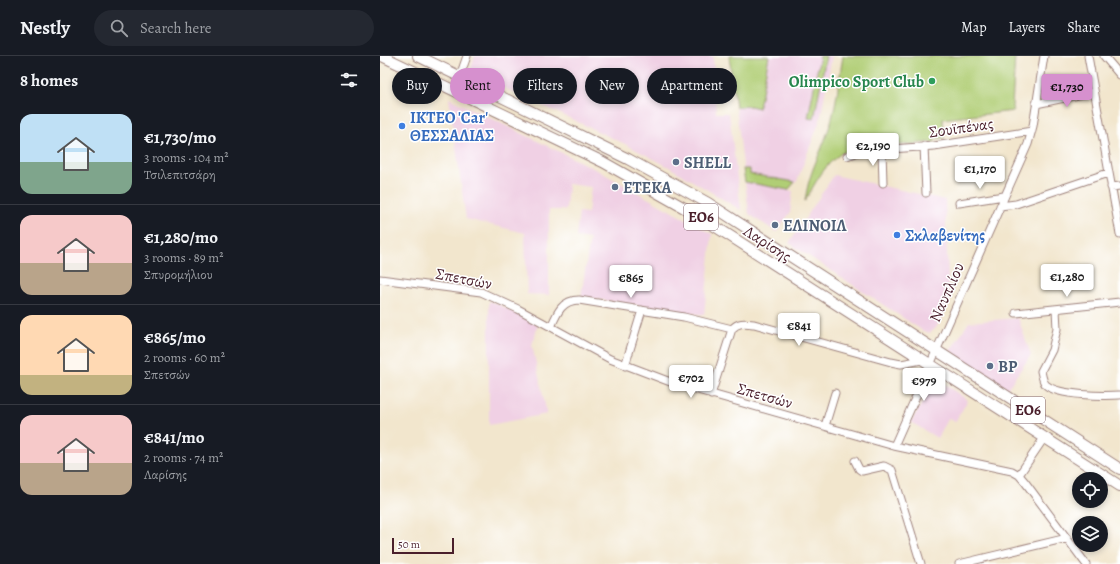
<!DOCTYPE html>
<meta charset="utf-8">
<style>
:root{--surface:#171b24;--page:#242831;--text:#f1f3f6;--muted:#9ea1a6;--line:#363941;--accent:#d690ce}
body{margin:0;font-family:Alegreya,serif;background:var(--page);color:var(--text);height:100vh;display:flex;flex-direction:column;font-size:15px;white-space:nowrap}
*{box-sizing:border-box;margin:0}
p{font-size:13px;color:var(--muted)}
.icon{flex:none;width:22px;height:22px;fill:none;stroke:currentColor;stroke-width:2;stroke-linecap:round;stroke-linejoin:round}
.map{position:relative;flex:1;overflow:hidden}
.details{display:flex;flex-direction:column;background:var(--surface);width:380px}
.details>*{flex:none}
.guide{position:absolute;left:12px;top:12px;width:380px;height:36px;display:flex;gap:8px}
.controls{position:absolute;left:692px;top:416px;display:grid;gap:8px}
.controls a{display:grid;place-items:center;width:36px;height:36px;border-radius:50%;background:var(--surface);box-shadow:0 2px 6px #0003;font-size:20px}
.scale{position:absolute;left:12px;bottom:10px;width:62px;box-sizing:border-box;padding-left:4px;border:2px solid #4a1f2b;border-top:0;font-size:11px;line-height:14px;white-space:nowrap;color:#4a1f2b;-webkit-text-stroke:3px #fff;paint-order:stroke}
.price{position:absolute;translate:-50% -34px;padding:0 9px;border-radius:4px;background:#fff;color:#222;font-size:13px;line-height:26px;filter:drop-shadow(0 1px 2px #0008)}
.price::after{content:'';position:absolute;left:50%;top:24px;width:12px;height:9px;margin-left:-6px;background:inherit;clip-path:polygon(0 0,100% 0,50% 100%)}
.price.on{background:var(--accent);color:#111}
ul{padding:0;list-style:none}
li{display:flex;align-items:center;gap:12px;height:100px;padding:0 20px}
li+li{border-top:1px solid var(--line)}
li span{display:grid;place-items:center;flex:none;width:112px;height:80px;border-radius:12px;color:#555}
li>.icon{margin-inline-start:auto}
span .icon{width:48px;height:48px;fill:#fffc;stroke-width:1}
li b{font-size:17px}
h2{display:flex;justify-content:space-between;align-items:center;height:48px;padding:0 20px;font-size:17px}
.chip{padding:0 14px;border-radius:18px;background:var(--surface);box-shadow:0 2px 6px #0003;font-size:14px;line-height:36px}
.chip.on{background:var(--accent);color:#111}
header{display:flex;align-items:center;gap:24px;box-sizing:border-box;height:56px;padding:0 20px;background:var(--surface);border-bottom:1px solid var(--line)}
header strong{font-size:19px}
nav{display:flex;gap:22px;margin-inline-start:auto;font-size:14px}
.search{width:280px;height:36px;background:var(--page);display:flex;align-items:center;gap:10px;box-sizing:border-box;padding:0 14px;border-radius:22px;color:var(--muted);font-size:15px}
main{display:flex;flex:1;min-height:0}
.map>svg:first-child{display:block}
.built{fill:#f0d0e4}
.green{fill:#b0ce75;stroke:#7d7650}
.lines{fill:none;stroke-linecap:round;stroke-linejoin:round}
.street-casing{stroke:#9e827c;stroke-width:9}
.primary-casing{stroke:#9e827c;stroke-width:12}
.street{stroke:#fff;stroke-width:7}
.primary{stroke:#fff;stroke-width:10}
.leisure-dot{fill:#2e9e5b;stroke:#fff;stroke-width:1.5}
.shop-dot{fill:#3f7fe0;stroke:#fff;stroke-width:1.5}
.service-dot{fill:#5c6f8a;stroke:#fff;stroke-width:1.5}
.labels{text-anchor:middle;stroke-width:3;stroke-linejoin:round;paint-order:stroke}
.shield{fill:#fff;stroke:#80626b;stroke-width:1}
.shield-label{font-size:15px;font-weight:bold;fill:#4a1f2b}
.leisure-label{font-size:16px;font-weight:bold;fill:#27864d;stroke:#fff;text-anchor:end}
.shop-label{font-size:16px;font-weight:bold;fill:#366cbe;stroke:#fff;text-anchor:start}
.street-label{font-size:16px;fill:#4a1f2b;stroke:#fff}
.service-label{font-size:16px;font-weight:bold;fill:#4e5e75;stroke:#fff;text-anchor:start}
</style>
<header>
<strong>Nestly</strong>
<div class="search"><svg class="icon" aria-label="search" viewBox="0 0 24 24"><circle cx="10" cy="10" r="6"/><path d="M15 15l6 6"/></svg>Search here</div>
<nav><a>Map</a><a>Layers</a><a>Share</a></nav>
</header>
<main>
<section class="details">
<h2>8 homes<svg class="icon" aria-label="filters" viewBox="0 0 24 24"><path d="M4 7h16M4 17h16"/><circle cx="9" cy="7" r="2"/><circle cx="15" cy="17" r="2"/></svg></h2>
<ul>
<li><span style="background:linear-gradient(#bfe0f5 60%,#7fa58c 0)"><svg class="icon" aria-label="home" viewBox="0 0 24 24"><path d="M3 11l9-7 9 7M6 9v11h12V9"/></svg></span><div><b>€1,730/mo</b><p>3 rooms · 104 m²</p><p>Τσιλεπιτσάρη</p></div></li>
<li><span style="background:linear-gradient(#f6c9c9 60%,#b9a48a 0)"><svg class="icon" aria-label="home" viewBox="0 0 24 24"><path d="M3 11l9-7 9 7M6 9v11h12V9"/></svg></span><div><b>€1,280/mo</b><p>3 rooms · 89 m²</p><p>Σπυρομήλιου</p></div></li>
<li><span style="background:linear-gradient(#ffd9b3 75%,#c2b280 0)"><svg class="icon" aria-label="home" viewBox="0 0 24 24"><path d="M3 11l9-7 9 7M6 9v11h12V9"/></svg></span><div><b>€865/mo</b><p>2 rooms · 60 m²</p><p>Σπετσών</p></div></li>
<li><span style="background:linear-gradient(#f6c9c9 60%,#b9a48a 0)"><svg class="icon" aria-label="home" viewBox="0 0 24 24"><path d="M3 11l9-7 9 7M6 9v11h12V9"/></svg></span><div><b>€841/mo</b><p>2 rooms · 74 m²</p><p>Λαρίσης</p></div></li>
</ul>
</section>
<div class="map">
<svg width="740" height="508" viewBox="0 0 740 508">
<rect width="100%" height="100%" fill="#fff"/>
<filter id="ink" filterUnits="userSpaceOnUse"><feTurbulence type="fractalNoise" baseFrequency=".025" numOctaves="2"/><feDisplacementMap in="SourceGraphic" scale="8" xChannelSelector="R" yChannelSelector="G"/><feConvolveMatrix kernelMatrix="1 2 1 2 8 2 1 2 1" color-interpolation-filters="sRGB"/></filter>
<filter id="wash" filterUnits="userSpaceOnUse"><feTurbulence type="fractalNoise" baseFrequency=".012" numOctaves="4" result="noise"/><feDisplacementMap in="SourceGraphic" scale="16" xChannelSelector="R" yChannelSelector="G"/><feGaussianBlur stdDeviation="0.9" result="paint"/><feColorMatrix in="noise" values="0 0 0 0 0 0 0 0 0 0 0 0 0 0 0 0 0 1.4 0 .05"/><feComposite in="paint" operator="in"/></filter>
<g filter="url(#wash)">
<rect width="100%" height="100%" fill="#f2e6cd"/>
<!-- built -->
<path class="built" d="M95,0H333L336,57H349L361,154L289,111L245,88L90,16Z
M389,0H452L440,64L417,125L408,134L413,135L410,157L396,176L369,158L356,51L370,50L379,52Z
M69,42L217,114L332,178L324,259L201,241L210,183L196,181L199,156L208,157L211,131L188,128L186,154H169V239L147,238L145,177L86,163Z
M454,119L565,144L569,248L556,272L550,277L543,275L409,187Z
M109,245L116,247L158,269L152,289L167,358L109,369Z
M638,262L651,299L627,333L570,295L589,266Z
M556,323L588,344L575,366L569,362L557,382L531,366Z"/>
<!-- green -->
<path class="green" d="M349,0H389L379,52L370,50L356,51Z
M440,0H446L434,63L428,62Z
M463,0H635L632,51L634,55L563,63L564,82L554,83L555,86L471,93C448,101 437,124 425,145C429,115 439,102 448,75C456,54 459,23 463,0Z
M363,113H370V118L415,126L408,134L365,126Z"/>
</g>
<g filter="url(#ink)">
<g class="lines">
<defs>
<path id="street" d="M708,0L740,178
M724,0L740,19
M80,20L87,0
M656,48L713,36
M544,90L546,137
M502,94L503,127
M467,100L482,95L554,90L652,75
M731,131L740,130
M579,147L624,140
M620,150L636,148L728,117
M0,223L101,236L138,253L230,303L293,327L514,390L632,415L639,419L645,426L706,508
M676,253L677,273L672,294L661,315C662,320 663,326 666,329C679,340 724,340 740,339
M636,257L740,246
M171,271C177,257 182,244 199,244L304,261L352,273
M245,310L262,254
M331,339L352,273C358,266 365,267 374,268L511,306L521,308L542,304
M445,370L455,337
M514,390L648,88L653,70L664,0
M475,405L479,413L482,415L504,410L512,414L541,508
M639,419L664,382
M579,508L687,482"/>
<path id="primary" d="M2,0L223,106L322,162L740,430
M38,0L248,103L328,147L740,413"/>
</defs>
<!-- street casing -->
<use href="#street" class="street-casing"/>
<!-- primary casing -->
<use href="#primary" class="primary-casing"/>
<!-- street -->
<use href="#street" class="street"/>
<!-- primary -->
<use href="#primary" class="primary"/>
</g>
</g>
<!-- markers -->
<circle class="leisure-dot" cx="552" cy="25" r="4"/>
<g class="shop-dot">
<circle cx="22" cy="70" r="4"/>
<circle cx="517" cy="179" r="4"/>
</g>
<g class="service-dot">
<circle cx="296" cy="106" r="4"/>
<circle cx="235" cy="131" r="4"/>
<circle cx="395" cy="169" r="4"/>
<circle cx="610" cy="310" r="4"/>
</g>
<g class="labels">
<!-- shield labels -->
<g class="shield">
<rect x="304" y="148" width="34" height="26" rx="3"/>
<rect x="631" y="341" width="34" height="26" rx="3"/>
</g>
<g class="shield-label">
<text x="321" y="166">ΕΟ6</text>
<text x="648" y="359">ΕΟ6</text>
</g>
<!-- leisure labels -->
<g class="leisure-label">
<text x="544" y="31">Olimpico Sport Club</text>
</g>
<!-- shop labels -->
<g class="shop-label">
<text x="30" y="67">ΙΚΤΕΟ 'Car'<tspan x="30" dy="18">ΘΕΣΣΑΛΙΑΣ</tspan></text>
<text x="525" y="185">Σκλαβενίτης</text>
</g>
<!-- street labels -->
<g class="street-label">
<text transform="translate(581 71) rotate(-8)" y="6">Σουϊπένας</text>
<text transform="translate(388 187) rotate(33)" y="6">Λαρίσης</text>
<text transform="translate(84 222) rotate(11)" y="6">Σπετσών</text>
<text transform="translate(566 236) rotate(-66)" y="6">Ναυπλίου</text>
<text transform="translate(385 339) rotate(16)" y="6">Σπετσών</text>
</g>
<!-- service labels -->
<g class="service-label">
<text x="304" y="112">SHELL</text>
<text x="243" y="137">ΕΤΕΚΑ</text>
<text x="403" y="175">ΕΛΙΝΟΙΛ</text>
<text x="618" y="316">BP</text>
</g>
</g>
</svg>
<div class="controls">
<a><svg class="icon" aria-label="locate" viewBox="0 0 24 24"><circle cx="12" cy="12" r="6"/><path d="M12 2v4M12 18v4M2 12h4M18 12h4"/></svg></a>
<a><svg class="icon" aria-label="layers" viewBox="0 0 24 24"><path d="M12 4l9 5-9 5-9-5zM3 14l9 5 9-5"/></svg></a>
</div>
<div class="scale">50 m</div>
<b class="price on" style="left:687px;top:52px">€1,730</b>
<b class="price" style="left:493px;top:111px">€2,190</b>
<b class="price" style="left:600px;top:134px">€1,170</b>
<b class="price" style="left:687px;top:242px">€1,280</b>
<b class="price" style="left:251px;top:243px">€865</b>
<b class="price" style="left:419px;top:291px">€841</b>
<b class="price" style="left:311px;top:343px">€702</b>
<b class="price" style="left:544px;top:346px">€979</b>
<div class="guide">
<a class="chip">Buy</a>
<a class="chip on">Rent</a>
<a class="chip">Filters</a>
<a class="chip">New</a>
<a class="chip">Apartment</a>
</div>
</div>
</main>
